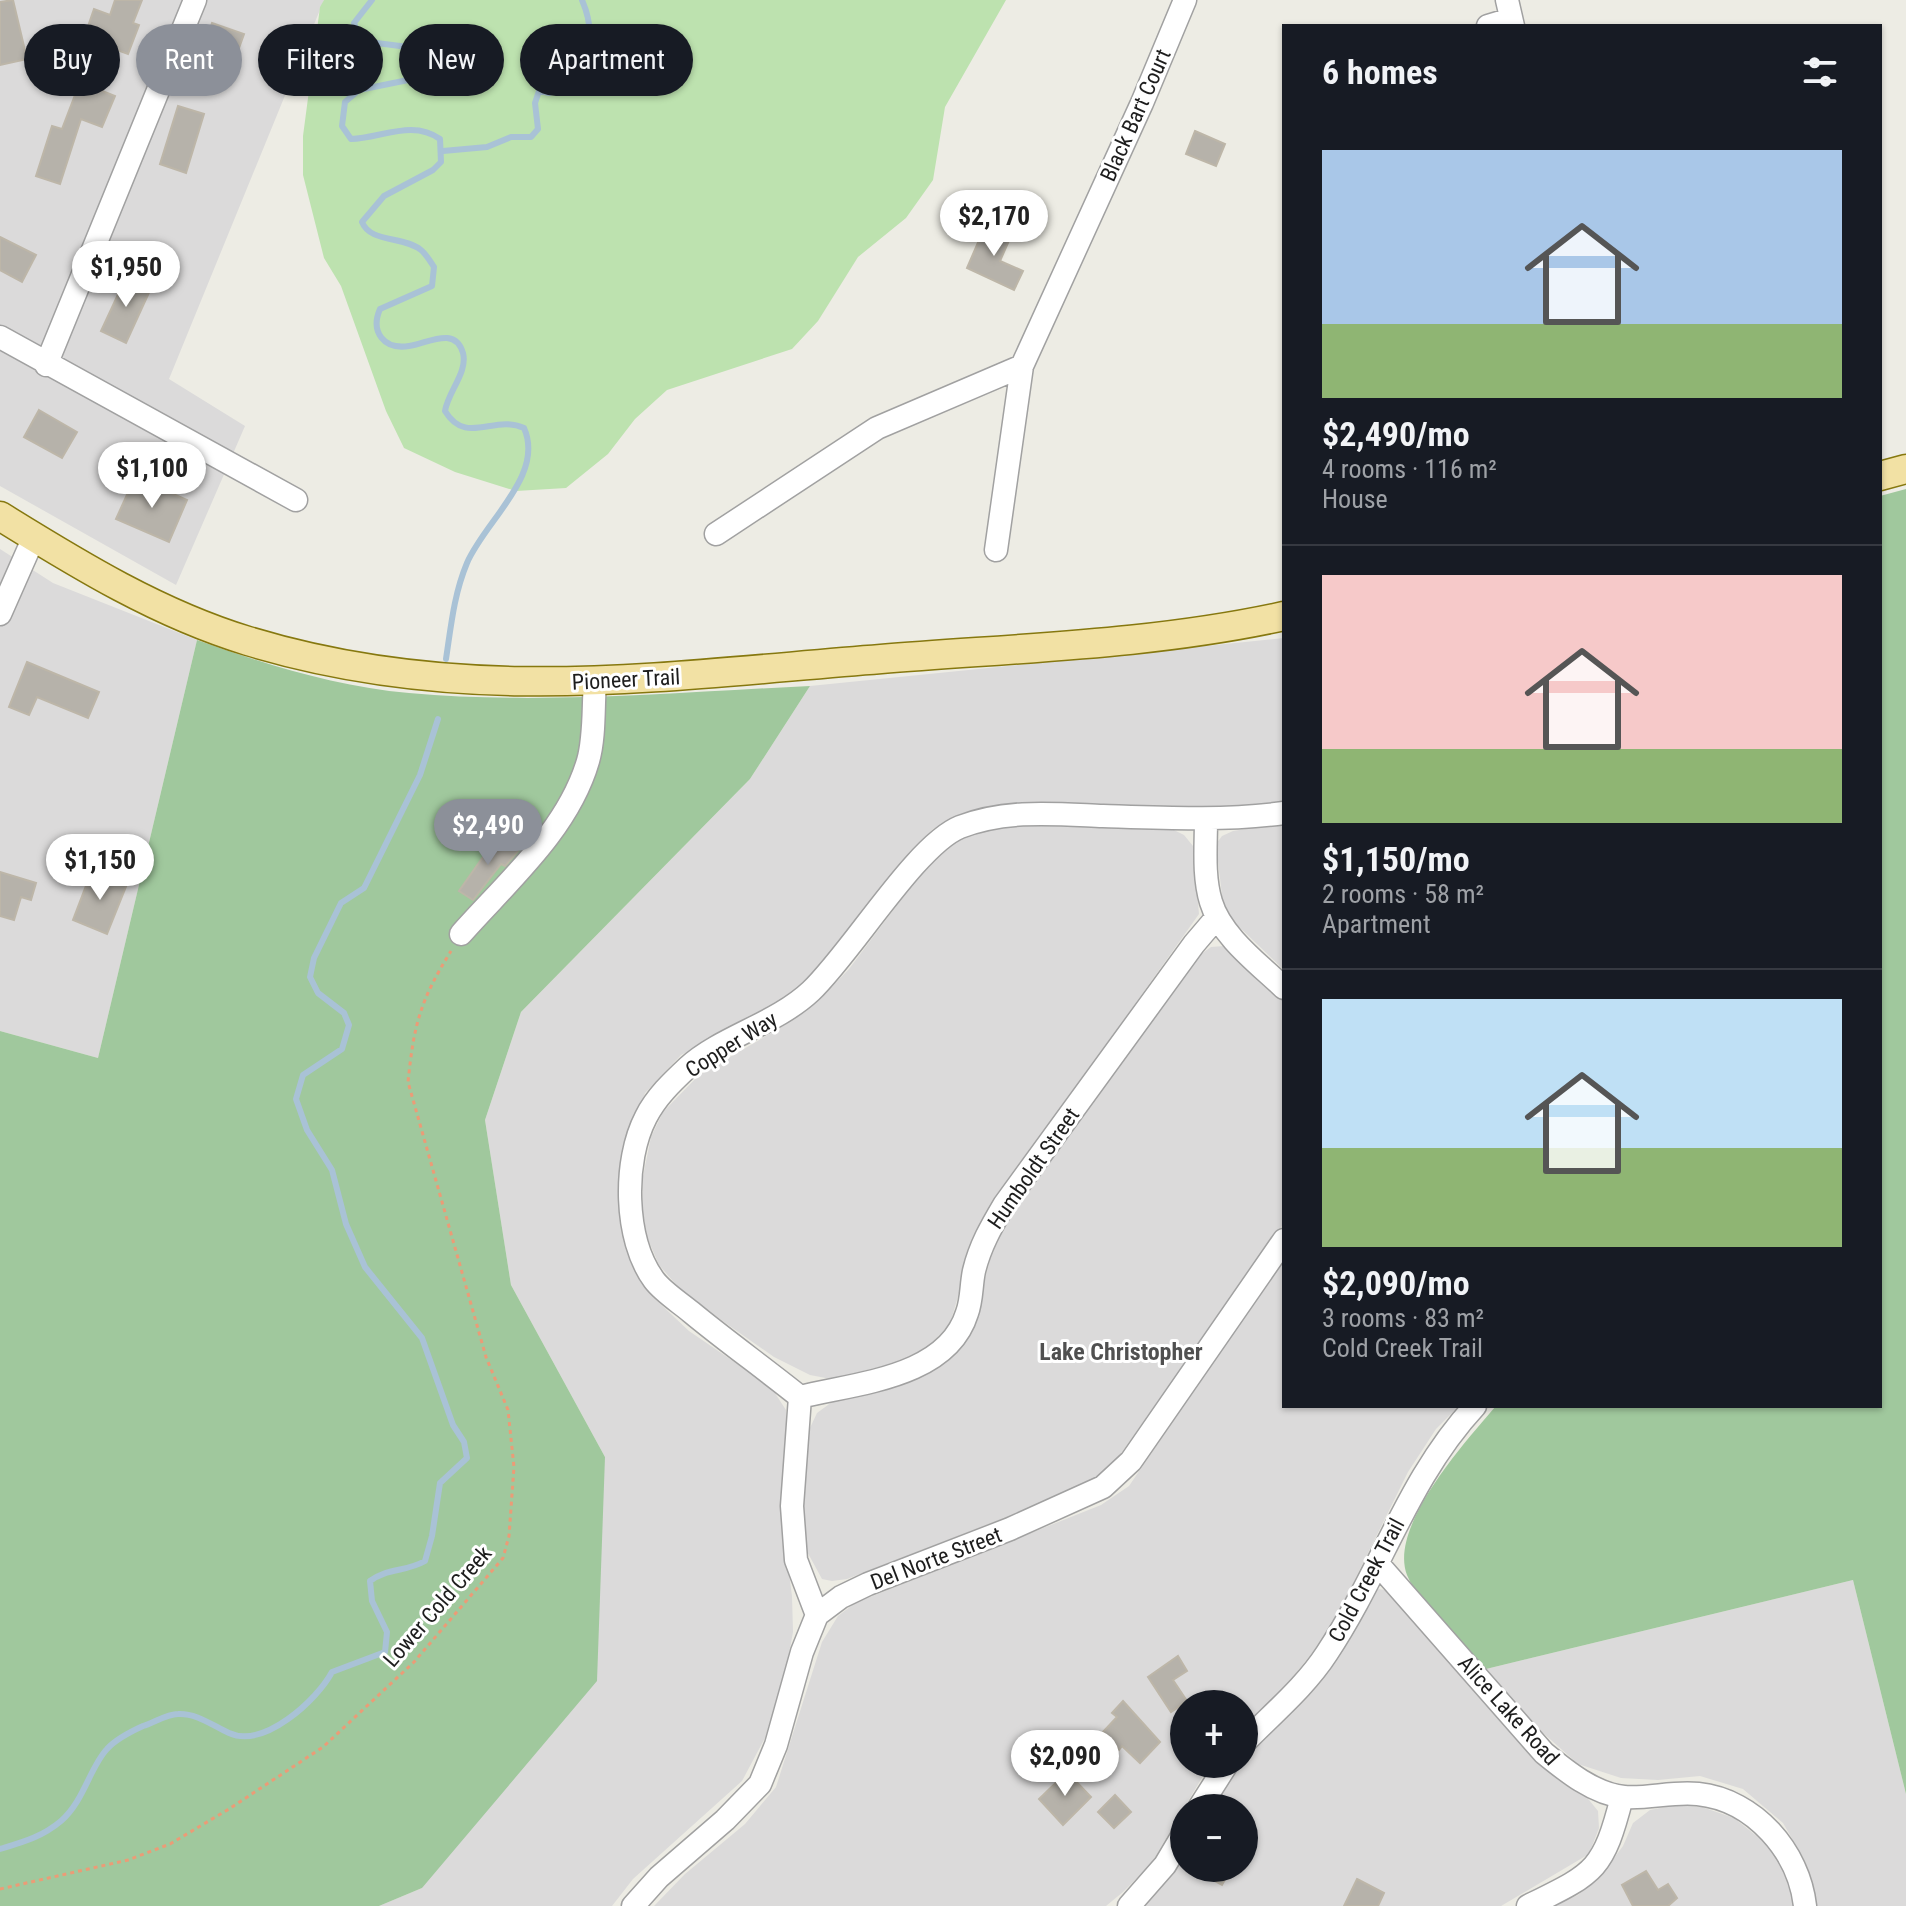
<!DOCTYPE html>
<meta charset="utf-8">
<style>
:root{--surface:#171b24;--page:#20242c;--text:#f1f3f6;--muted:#9ea1a6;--line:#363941;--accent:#8c9099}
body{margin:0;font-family:"Roboto Condensed",sans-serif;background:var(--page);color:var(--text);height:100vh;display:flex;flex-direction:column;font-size:30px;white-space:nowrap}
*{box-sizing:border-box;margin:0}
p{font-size:26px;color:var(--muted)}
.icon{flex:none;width:44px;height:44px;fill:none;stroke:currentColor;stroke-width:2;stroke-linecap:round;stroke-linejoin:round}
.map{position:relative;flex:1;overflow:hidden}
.sheet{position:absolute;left:1282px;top:24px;width:600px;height:1384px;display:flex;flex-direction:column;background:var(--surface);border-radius:0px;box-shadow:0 2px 6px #0004}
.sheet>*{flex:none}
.guide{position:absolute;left:24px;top:24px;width:760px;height:72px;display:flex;gap:16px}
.controls{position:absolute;left:1170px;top:1690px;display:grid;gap:16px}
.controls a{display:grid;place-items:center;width:88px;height:88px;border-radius:50%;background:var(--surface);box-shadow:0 2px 6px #0004;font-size:40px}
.price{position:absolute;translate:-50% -68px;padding:0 18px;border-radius:28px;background:#fff;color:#222;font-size:26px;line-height:52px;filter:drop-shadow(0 2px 4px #0008)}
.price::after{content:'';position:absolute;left:50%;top:48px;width:24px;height:18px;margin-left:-12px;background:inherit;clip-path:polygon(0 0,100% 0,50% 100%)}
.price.active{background:var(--accent);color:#fff}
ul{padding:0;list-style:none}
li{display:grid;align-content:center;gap:16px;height:424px;padding:0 40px}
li+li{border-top:2px solid var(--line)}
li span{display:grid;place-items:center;height:248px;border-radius:0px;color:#555}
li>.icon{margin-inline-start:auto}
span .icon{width:144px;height:144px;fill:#fffc;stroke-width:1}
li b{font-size:34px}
h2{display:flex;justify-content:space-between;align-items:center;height:96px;padding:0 40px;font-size:34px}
.chip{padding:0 28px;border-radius:36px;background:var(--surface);box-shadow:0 2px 6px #0004;font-size:28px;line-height:72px}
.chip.active{background:var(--accent);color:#fff}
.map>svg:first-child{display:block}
.residential{fill:#dbdada}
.grass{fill:#bde2af}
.forest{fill:#a0c89d}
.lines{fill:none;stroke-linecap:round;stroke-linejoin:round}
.stream{stroke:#a9c2d6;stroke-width:6}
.building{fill:#b6b2aa;stroke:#bdb6a8;stroke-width:2}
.minor-casing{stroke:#a1a1a1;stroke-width:25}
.major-casing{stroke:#86780f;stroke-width:31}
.path{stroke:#eb9c77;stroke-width:3;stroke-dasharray:4 4;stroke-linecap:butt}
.minor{stroke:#fff;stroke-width:22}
.major{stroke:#f2e1a4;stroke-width:28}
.labels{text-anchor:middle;stroke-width:6;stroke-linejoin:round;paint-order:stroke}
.street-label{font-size:22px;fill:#1d1d1d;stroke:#fff}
.neighbourhood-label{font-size:24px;font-weight:bold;fill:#505050;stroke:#fff}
</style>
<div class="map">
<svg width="1906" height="1906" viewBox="0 0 1906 1906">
<rect width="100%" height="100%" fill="#edece4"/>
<!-- residential -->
<path class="residential" d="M0,0H324L169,379L245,426L176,585L0,486Z
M0,549L53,583L197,640L98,1058L0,1031Z
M1284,638V802L1237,807L1017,804L970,812L933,829L901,864L822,966L797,991L681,1055L645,1093L624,1150L620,1213L631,1262L654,1298L689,1331L771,1387L786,1410L787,1446L782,1519L792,1596L793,1632L786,1670L765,1738L742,1781L633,1879L612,1906H379L422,1888L605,1457L511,1285L485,1120L521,1012L750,779L810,686Z
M1284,823V970L1232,920L1223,904L1216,844L1222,836L1233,831Z
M1007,824L1174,830L1184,835L1193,846L1199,914L985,1215L967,1251L961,1286L950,1324L930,1345L903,1361L831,1379L810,1375L774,1357L724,1322L679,1288L659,1265L647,1237L642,1209L643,1176L651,1137L663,1112L699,1075L785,1025L822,997L849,969L924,869L947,846L974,833Z
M1224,946L1235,952L1284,1001V1223L1110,1469L1082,1488L847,1579L832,1581L822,1579L804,1546L802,1515L809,1430L817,1413L832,1402L923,1376L952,1357L971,1331L995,1241L1009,1217L1197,957L1211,947Z
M1284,1258V1406H1459L1436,1429L1408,1472L1329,1632L1292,1678L1244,1728V1704H1184V1764H1210L1151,1864L1123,1892L1106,1906H654L685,1874L745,1824L776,1787L822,1642L838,1616L855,1603L1101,1505L1129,1486Z
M1853,1580L1906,1794V1906H1817L1805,1861L1783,1823L1743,1789L1700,1776L1658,1780L1621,1778L1578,1764L1533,1724L1486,1669Z
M1378,1589L1385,1590L1478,1694L1585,1795L1598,1811L1599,1828L1589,1854L1501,1906H1142L1184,1853V1868H1244V1808H1211L1231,1775L1240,1764H1244V1759L1254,1746L1335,1662L1369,1598Z
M1676,1805L1702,1807L1734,1818L1768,1845L1787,1872L1795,1906H1553L1578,1895L1605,1870L1623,1846L1633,1823L1650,1810Z"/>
<!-- grass -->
<path class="grass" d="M324,0H1006L945,107L933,180L906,218L858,257L818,321L792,349L667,390L635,419L608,454L566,488L516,491L455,472L404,448L386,411L341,286L324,258L303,175V136L320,7Z"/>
<!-- forest -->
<path class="forest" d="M1906,489V1794L1853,1580L1486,1669C1463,1643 1420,1607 1407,1575C1388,1526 1467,1440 1496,1406H1880V496Z
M197,640C265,664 336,687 409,693C542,705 677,692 810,686L750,779L521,1012L485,1120L511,1285L605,1457L597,1681L422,1888L379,1906H0V1031L98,1058Z"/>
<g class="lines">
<!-- stream -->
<path class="stream" d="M372,0L354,23L361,41L408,47L421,55L420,69L413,79L359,90L345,102L342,126L351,139C381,138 413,119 440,139L441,162L433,170L384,196L362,222C370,243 404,236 421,250C426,254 430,261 434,267L432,286L380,309C370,332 384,350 409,346C427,344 455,325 463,353C468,372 448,392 445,411C466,446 494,414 524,428C545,475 485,521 467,563C454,594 451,626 446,659
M443,151L487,147L511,137H531L538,129L535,103L539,91L549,93L580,78C576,64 585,58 588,46C592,30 588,14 582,0
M0,1849C23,1842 42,1837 61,1821C84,1801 90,1767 107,1749C115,1740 132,1731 143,1726C153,1723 167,1714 178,1714C197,1713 213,1726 229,1733C264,1749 317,1700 332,1672L385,1652L387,1632L372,1601L370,1581C387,1568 406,1572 425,1561L432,1536L440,1483L467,1458L464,1442L453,1425L422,1338L365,1267L346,1224L332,1170L307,1130L296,1099L303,1075L342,1049L349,1025L344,1013L318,993L310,977L314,958L341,903L364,888L420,775L438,719"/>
</g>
<!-- building -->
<path class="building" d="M13,0L27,59L0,65V2Z
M115,0H142L133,23L139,25L128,54L84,38L94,9L110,15Z
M212,23L244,34L227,81L196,70Z
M80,82L115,96L102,127L81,119L60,184L36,176L52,126L62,129Z
M178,106L204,114L186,173L160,164Z
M1195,131L1225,144L1216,166L1186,154Z
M986,224L1011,236L1000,261L1023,271L1014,290L967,268Z
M0,237L36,255L22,282L0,270Z
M127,275L152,286L126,343L101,331Z
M39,410L77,432L62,458L24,437Z
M135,477L187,500L169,542L116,519Z
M27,662L99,692L88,718L37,697L29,715L9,707Z
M497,837L518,851L505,866L501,864L473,900L459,891Z
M92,870L127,884L107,934L73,920Z
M0,872L36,883L31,900L21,897L14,920L0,916Z
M1178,1656L1187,1671L1173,1680L1187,1701L1171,1712L1148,1677Z
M1123,1701L1160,1742L1140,1763L1122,1746L1119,1750L1102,1733L1117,1717L1112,1713Z
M1067,1772L1091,1797L1063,1825L1039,1799Z
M1115,1795L1131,1812L1114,1828L1098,1812Z
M1191,1868H1231L1222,1885Z
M1646,1871L1658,1890L1668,1884L1677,1898L1668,1906H1633L1622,1885Z
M1357,1879L1384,1893L1378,1906H1344Z"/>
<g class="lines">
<defs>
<path id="minor" d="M1507,0L1513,26
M1488,26L1511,19
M0,337L296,500
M46,365L195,0
M716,534L877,428L1022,366
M996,550L1022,366L1142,103L1185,0
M0,614L34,537
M1206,819C1206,846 1203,876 1211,902C1221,936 1259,964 1284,988
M461,934C507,882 568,830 588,761C595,737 593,707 595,681
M800,1397C856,1383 947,1378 967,1313C972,1300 971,1285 974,1271C980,1246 991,1227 1004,1205L1194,944L1217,917
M1378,1564L1544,1753C1566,1771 1594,1794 1624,1797C1648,1799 1674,1791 1698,1794C1755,1800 1799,1852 1805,1906
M817,1615L796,1560L792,1506L800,1397C764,1368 726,1341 691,1312C679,1302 663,1292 654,1280C624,1239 623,1161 646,1117C656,1097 672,1082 688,1067C721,1037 776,1024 811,991C852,952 916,845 960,827C1006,809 1055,814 1103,816C1164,818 1224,821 1284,813
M1244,1743C1272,1714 1305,1687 1327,1653C1381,1572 1408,1478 1475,1406
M1199,1808L1227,1764
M633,1906L659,1877L725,1820L760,1784L776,1745L802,1652L817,1615L841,1597L868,1584L1010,1529L1103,1487L1131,1461L1284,1240
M1129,1906L1165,1865L1184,1833
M1528,1906C1595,1873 1603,1871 1622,1797"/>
<path id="major" d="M1880,476L1906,469
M0,516C79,565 159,614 248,641C465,707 662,676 881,659C1015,648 1152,645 1284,616"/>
</defs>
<!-- minor casing -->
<use href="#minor" class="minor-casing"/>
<!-- major casing -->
<use href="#major" class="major-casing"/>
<!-- path -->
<path class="path" d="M0,1889L128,1860L170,1844L229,1809L323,1747L414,1662L503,1558L509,1536L514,1467L508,1410L486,1357L408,1082C414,1024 420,1001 451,951"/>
<!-- minor -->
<use href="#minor" class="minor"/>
<!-- major -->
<use href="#major" class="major"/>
</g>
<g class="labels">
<!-- street labels -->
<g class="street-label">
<text transform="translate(1135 115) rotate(-66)" y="8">Black Bart Court</text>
<text transform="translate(626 679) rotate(-3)" y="8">Pioneer Trail</text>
<text transform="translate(731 1044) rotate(-32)" y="8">Copper Way</text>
<text transform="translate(1033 1168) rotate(-55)" y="8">Humboldt Street</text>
<text transform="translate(936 1558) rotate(-21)" y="8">Del Norte Street</text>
<text transform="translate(1366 1580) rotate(-62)" y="8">Cold Creek Trail</text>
<text transform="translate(437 1606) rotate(-49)" y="8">Lower Cold Creek</text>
<text transform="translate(1509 1710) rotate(48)" y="8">Alice Lake Road</text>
</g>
<!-- neighbourhood labels -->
<g class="neighbourhood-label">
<text x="1121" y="1360">Lake Christopher</text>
</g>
</g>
</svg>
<div class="controls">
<a>+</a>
<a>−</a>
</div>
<b class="price" style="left:994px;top:258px">$2,170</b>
<b class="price" style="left:126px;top:309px">$1,950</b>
<b class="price" style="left:152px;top:510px">$1,100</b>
<b class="price active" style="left:488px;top:867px">$2,490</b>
<b class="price" style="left:100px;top:902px">$1,150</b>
<b class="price" style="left:1065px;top:1798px">$2,090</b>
<div class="guide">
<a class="chip">Buy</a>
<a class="chip active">Rent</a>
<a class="chip">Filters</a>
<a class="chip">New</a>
<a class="chip">Apartment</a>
</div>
<section class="sheet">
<h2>6 homes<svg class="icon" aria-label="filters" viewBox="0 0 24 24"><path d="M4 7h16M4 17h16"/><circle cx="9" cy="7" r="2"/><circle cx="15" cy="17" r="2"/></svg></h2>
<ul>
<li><span style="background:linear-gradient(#a9c7e8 70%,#8fb573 0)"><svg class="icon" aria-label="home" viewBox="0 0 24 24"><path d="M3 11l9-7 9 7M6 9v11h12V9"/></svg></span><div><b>$2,490/mo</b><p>4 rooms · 116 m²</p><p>House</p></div></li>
<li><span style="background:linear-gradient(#f6c9c9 70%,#8fb573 0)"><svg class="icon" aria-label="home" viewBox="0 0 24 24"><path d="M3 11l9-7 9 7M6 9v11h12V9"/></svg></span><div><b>$1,150/mo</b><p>2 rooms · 58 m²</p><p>Apartment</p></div></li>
<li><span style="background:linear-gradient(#bfe0f5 60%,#8fb573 0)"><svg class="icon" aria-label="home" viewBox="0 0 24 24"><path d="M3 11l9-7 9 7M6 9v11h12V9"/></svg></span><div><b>$2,090/mo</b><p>3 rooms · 83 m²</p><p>Cold Creek Trail</p></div></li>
</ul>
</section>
</div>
